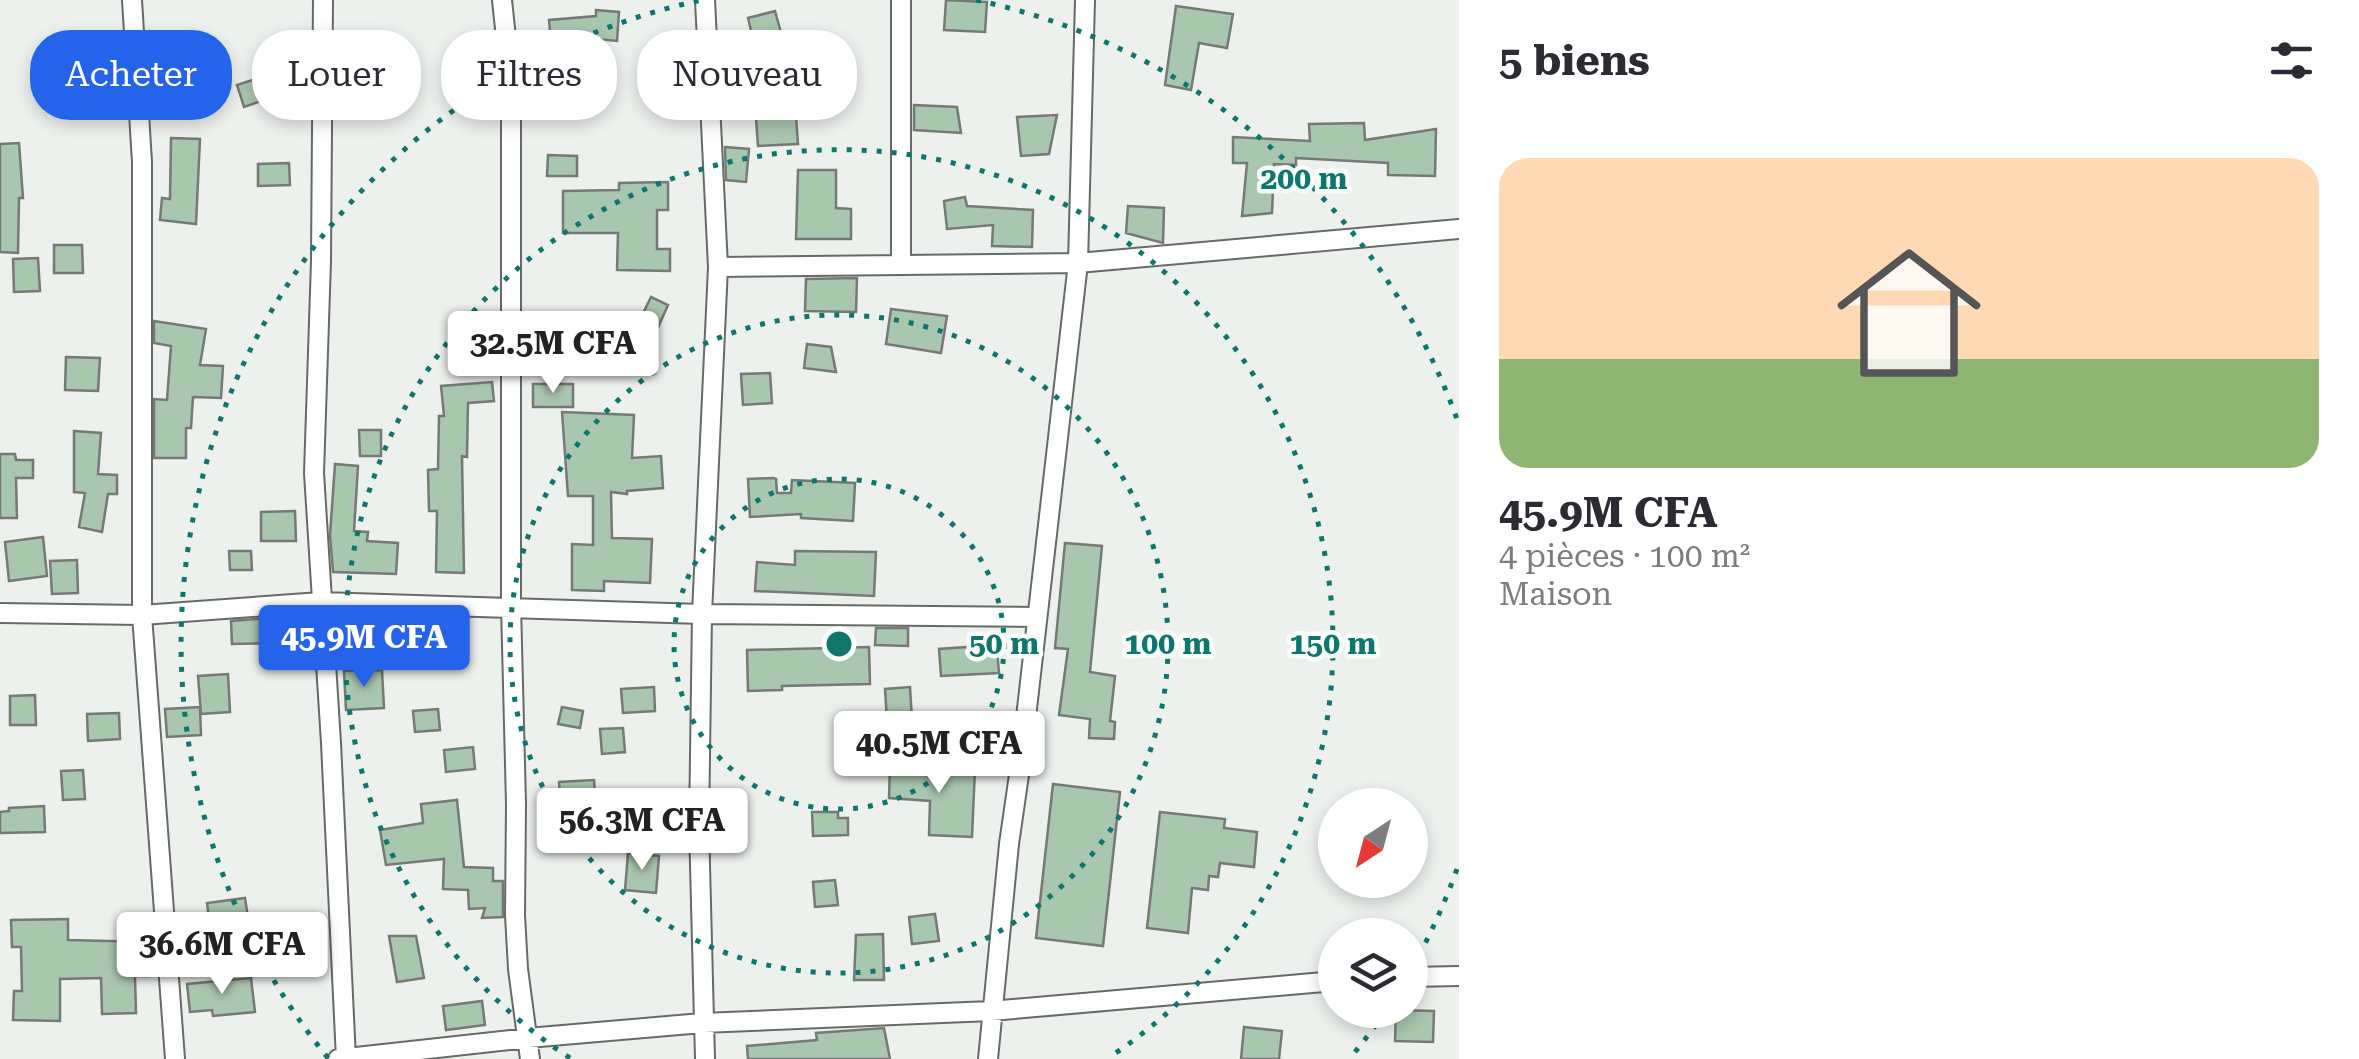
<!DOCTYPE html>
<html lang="fr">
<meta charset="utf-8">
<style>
:root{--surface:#fff;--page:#f2f2f3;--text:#2b2b33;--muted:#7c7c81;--line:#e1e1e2;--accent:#2563eb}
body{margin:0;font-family:"Roboto Serif",serif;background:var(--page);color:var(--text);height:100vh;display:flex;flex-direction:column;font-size:38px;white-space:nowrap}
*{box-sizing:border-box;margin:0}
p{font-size:32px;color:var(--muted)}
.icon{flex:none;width:55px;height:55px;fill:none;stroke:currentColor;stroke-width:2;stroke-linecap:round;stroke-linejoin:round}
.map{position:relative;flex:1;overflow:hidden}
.side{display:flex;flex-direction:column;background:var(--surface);width:900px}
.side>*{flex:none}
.top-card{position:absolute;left:30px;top:30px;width:950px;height:90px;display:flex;gap:20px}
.needle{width:65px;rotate:216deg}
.buttons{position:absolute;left:1318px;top:788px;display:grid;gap:20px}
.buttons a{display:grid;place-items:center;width:110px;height:110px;border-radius:50%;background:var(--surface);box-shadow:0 5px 15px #0003;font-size:50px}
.price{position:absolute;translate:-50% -85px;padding:0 22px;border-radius:10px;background:#fff;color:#222;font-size:32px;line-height:65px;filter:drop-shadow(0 2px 5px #0008)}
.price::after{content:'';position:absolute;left:50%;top:60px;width:30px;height:22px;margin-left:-15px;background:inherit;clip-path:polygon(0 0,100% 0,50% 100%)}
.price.active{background:var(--accent);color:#fff}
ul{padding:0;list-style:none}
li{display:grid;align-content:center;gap:20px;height:530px;padding:0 40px}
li+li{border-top:2px solid var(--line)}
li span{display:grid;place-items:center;height:310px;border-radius:30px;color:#555}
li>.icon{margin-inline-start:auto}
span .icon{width:180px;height:180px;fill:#fffc;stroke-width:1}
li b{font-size:42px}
h2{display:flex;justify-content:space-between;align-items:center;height:120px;padding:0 40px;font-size:42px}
.chip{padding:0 35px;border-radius:40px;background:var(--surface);box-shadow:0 5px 15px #0003;font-size:35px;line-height:90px}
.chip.active{background:var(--accent);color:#fff}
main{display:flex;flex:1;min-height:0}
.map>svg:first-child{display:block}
.building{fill:#a9c6ae;stroke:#767a77;stroke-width:2.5}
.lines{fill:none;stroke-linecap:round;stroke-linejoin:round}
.street-casing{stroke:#676b68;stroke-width:22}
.street{stroke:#fff;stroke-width:18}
.ring{fill:none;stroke:#0f766e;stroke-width:5;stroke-dasharray:5 10}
.centre{fill:#0f766e;stroke:#fafefb;stroke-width:5}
.ring-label{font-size:30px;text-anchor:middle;font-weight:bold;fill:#0f766e;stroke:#fafefb;stroke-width:9;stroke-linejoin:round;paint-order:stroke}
</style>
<main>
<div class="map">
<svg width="1459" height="1059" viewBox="0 0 1459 1059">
<rect width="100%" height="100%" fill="#edf1ed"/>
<!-- building -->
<path class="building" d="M946,0L987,2L985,32L944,30Z
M1176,6L1233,14L1227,48L1199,43L1191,90L1165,85Z
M596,10L619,12L617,41L575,37L581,87L555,90L549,20L596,16Z
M775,11L782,36L754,43L748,18Z
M262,77L270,98L244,107L237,85Z
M795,102L798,144L758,146L755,105Z
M914,105L957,107L961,133L914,130Z
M1057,115L1049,154L1021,156L1017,117Z
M1364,123L1365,140L1436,129L1435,176L1388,175V163L1296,158V165L1274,164L1272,213L1242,216L1247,163H1233V137L1310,141L1309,124Z
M171,138L200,139L196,224L160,220L162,198L170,199Z
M19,143L23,198H19L18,253L0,252V144Z
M725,147L749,149L746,182L726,180Z
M548,155L577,156V176H547Z
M289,163L290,185L258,186V164Z
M798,170H836V208L851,209V239H796Z
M668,182V210H657V249H670V271L617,270L618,233H563V191L619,190V183Z
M965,197L967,206L1033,210L1032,247L992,246L993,225L947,229L944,201Z
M1128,206L1164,208L1163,243L1126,233Z
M54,245H82L83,273H54Z
M38,258L40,291L14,292L13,259Z
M857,278L856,312L805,311L806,279Z
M651,297L668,305L655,334L637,326Z
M891,309L947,316L941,353L886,344Z
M154,321L206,329L200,365L223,366L221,398L193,397L191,428H186V458H154V399L167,400L171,346L154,343Z
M807,344L831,347L836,372L804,368Z
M66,357L100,358L98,391L65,390Z
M770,373L772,403L743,405L741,374Z
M492,382L494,401L468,403L467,457L462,456L464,573L436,572L437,511H429L428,470L438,469L439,416H444L441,386Z
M533,384H573V407H533Z
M562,412L634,415L632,458L661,456L663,488L627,491V494L611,492L612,538L652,539L650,583L604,581V591L572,590V544L593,545V496H568Z
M359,430H381V456H360Z
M74,431L101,433L98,474L117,475V494H108L102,532L79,527L85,493L74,492Z
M0,454H15L16,460H33V478H16L17,518H0Z
M335,464L358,466L354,531L368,532L367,541L398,543L396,574L333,572L330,535Z
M773,478L776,479L777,493H791L792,480L855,483L853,521L801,518V514L750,517L748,479Z
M295,511L296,541H261V512Z
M43,537L47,576L9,581L5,542Z
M1065,543L1102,546L1090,672L1115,676L1110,721L1115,722L1114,739L1089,738L1090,719L1059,715L1068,649L1055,648Z
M229,551H251L252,570H230Z
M795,551L876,552L874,596L755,591L757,562L795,565Z
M77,560L78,593L52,594L50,561Z
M282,617L283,643L232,644L231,621Z
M432,618L466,619L463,667L426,664Z
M876,628H908V646L875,645Z
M996,638L999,673L941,676L939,649L980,646L979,639Z
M869,647L870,684L782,686V690L748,691L747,650Z
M382,670L384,708L346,710L344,671Z
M228,674L230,712L201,714L198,676Z
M654,687L655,711L623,713L621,689Z
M910,687L912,719L887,720L885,689Z
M35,695L36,725H10V696Z
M200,707L201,735L167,737L165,709Z
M562,707L583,711L580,728L558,724Z
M438,709L440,730L415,732L413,711Z
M119,713L120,739L88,741L87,714Z
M623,728L625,752L602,754L600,729Z
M473,747L475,769L446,772L444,750Z
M932,766L975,768L972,837L929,835L930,801L889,798L890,767L932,771Z
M83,770L85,799L63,800L61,771Z
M594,780L596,807L561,810L559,782Z
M1053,784L1120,792L1103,946L1036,938Z
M457,800L464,867L493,868V881H503V917L482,918L485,908L469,909L468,890L443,889L444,859L386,865L380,830L423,823L421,804Z
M44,806L45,832L0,833V812L9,811V808Z
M812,812H838V818H848V835L813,836Z
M1160,812L1225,819L1224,828L1257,832L1254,867L1220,863L1218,877L1209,876L1208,890L1192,888L1188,933L1147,928Z
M628,853L659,856L656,893L625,890Z
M835,880L838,905L815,907L813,882Z
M245,898L251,938L212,943L207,903Z
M935,914L939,941L912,944L909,917Z
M68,919V940L147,942L149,976H135L136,1013L102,1014L101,978L60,979V1021L13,1020L14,991H22L21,947H12L11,920Z
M883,934L884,980H854L856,935Z
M389,936H416L424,978L397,982Z
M251,978L255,1012L213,1016L212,1010L190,1012L187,984Z
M482,1001L485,1025L446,1030L443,1006Z
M1396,1010L1434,1011L1433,1042L1395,1041Z
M1244,1027L1282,1031L1279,1059H1241Z
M884,1028L890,1059H748L747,1046L817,1040L816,1033Z"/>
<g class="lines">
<defs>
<path id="street" d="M132,0L142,162V615L175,1059
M323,0L321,261L314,473L331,743L346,1059
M502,0L511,85V605L516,804L515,915L518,969L530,1059
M901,265V0
M718,267L1078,263L1459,229
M0,613L142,615L321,602L702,614L1037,617
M1410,977L1459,976
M338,1059L528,1038L702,1023L991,1011L1335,981
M705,1059L699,826L702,614L718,267L705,0
M988,1059L1009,844L1021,761L1078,263L1085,0"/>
</defs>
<!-- street casing -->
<use href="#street" class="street-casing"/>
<!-- street -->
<use href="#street" class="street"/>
</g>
<!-- distance rings -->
<g class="ring">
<circle cx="839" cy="644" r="165"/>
<circle cx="839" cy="644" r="329"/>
<path d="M570 1058A494 494 0 1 1 1108 1058"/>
<path d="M1457 869A658 658 0 0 1 1412 968M1385 1012A658 658 0 0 1 1350 1058M328 1058A658 658 0 0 1 702 0M976 0A658 658 0 0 1 1457 419"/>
</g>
<circle cx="839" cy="644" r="15" class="centre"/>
<g class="ring-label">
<text x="1304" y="189">200 m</text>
<text x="1004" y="654">50 m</text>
<text x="1168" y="654">100 m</text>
<text x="1333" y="654">150 m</text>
</g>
</svg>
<div class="buttons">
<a><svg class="needle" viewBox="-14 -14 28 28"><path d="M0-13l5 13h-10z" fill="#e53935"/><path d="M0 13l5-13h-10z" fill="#7c7c81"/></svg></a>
<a><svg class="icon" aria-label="layers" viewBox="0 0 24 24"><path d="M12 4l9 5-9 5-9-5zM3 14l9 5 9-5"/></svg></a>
</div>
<b class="price" style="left:553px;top:396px">32.5M CFA</b>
<b class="price active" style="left:364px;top:690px">45.9M CFA</b>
<b class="price" style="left:939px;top:796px">40.5M CFA</b>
<b class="price" style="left:642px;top:873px">56.3M CFA</b>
<b class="price" style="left:222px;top:997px">36.6M CFA</b>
<div class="top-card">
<a class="chip active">Acheter</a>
<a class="chip">Louer</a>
<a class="chip">Filtres</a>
<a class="chip">Nouveau</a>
</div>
</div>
<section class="side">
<h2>5 biens<svg class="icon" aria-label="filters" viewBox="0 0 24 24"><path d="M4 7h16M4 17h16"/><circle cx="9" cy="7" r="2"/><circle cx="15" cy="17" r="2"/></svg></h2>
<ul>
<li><span style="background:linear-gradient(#ffd9b3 65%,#8fb573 0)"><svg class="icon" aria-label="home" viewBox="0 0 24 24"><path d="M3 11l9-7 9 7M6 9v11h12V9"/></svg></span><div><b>45.9M CFA</b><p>4 pièces · 100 m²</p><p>Maison</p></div></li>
</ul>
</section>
</main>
